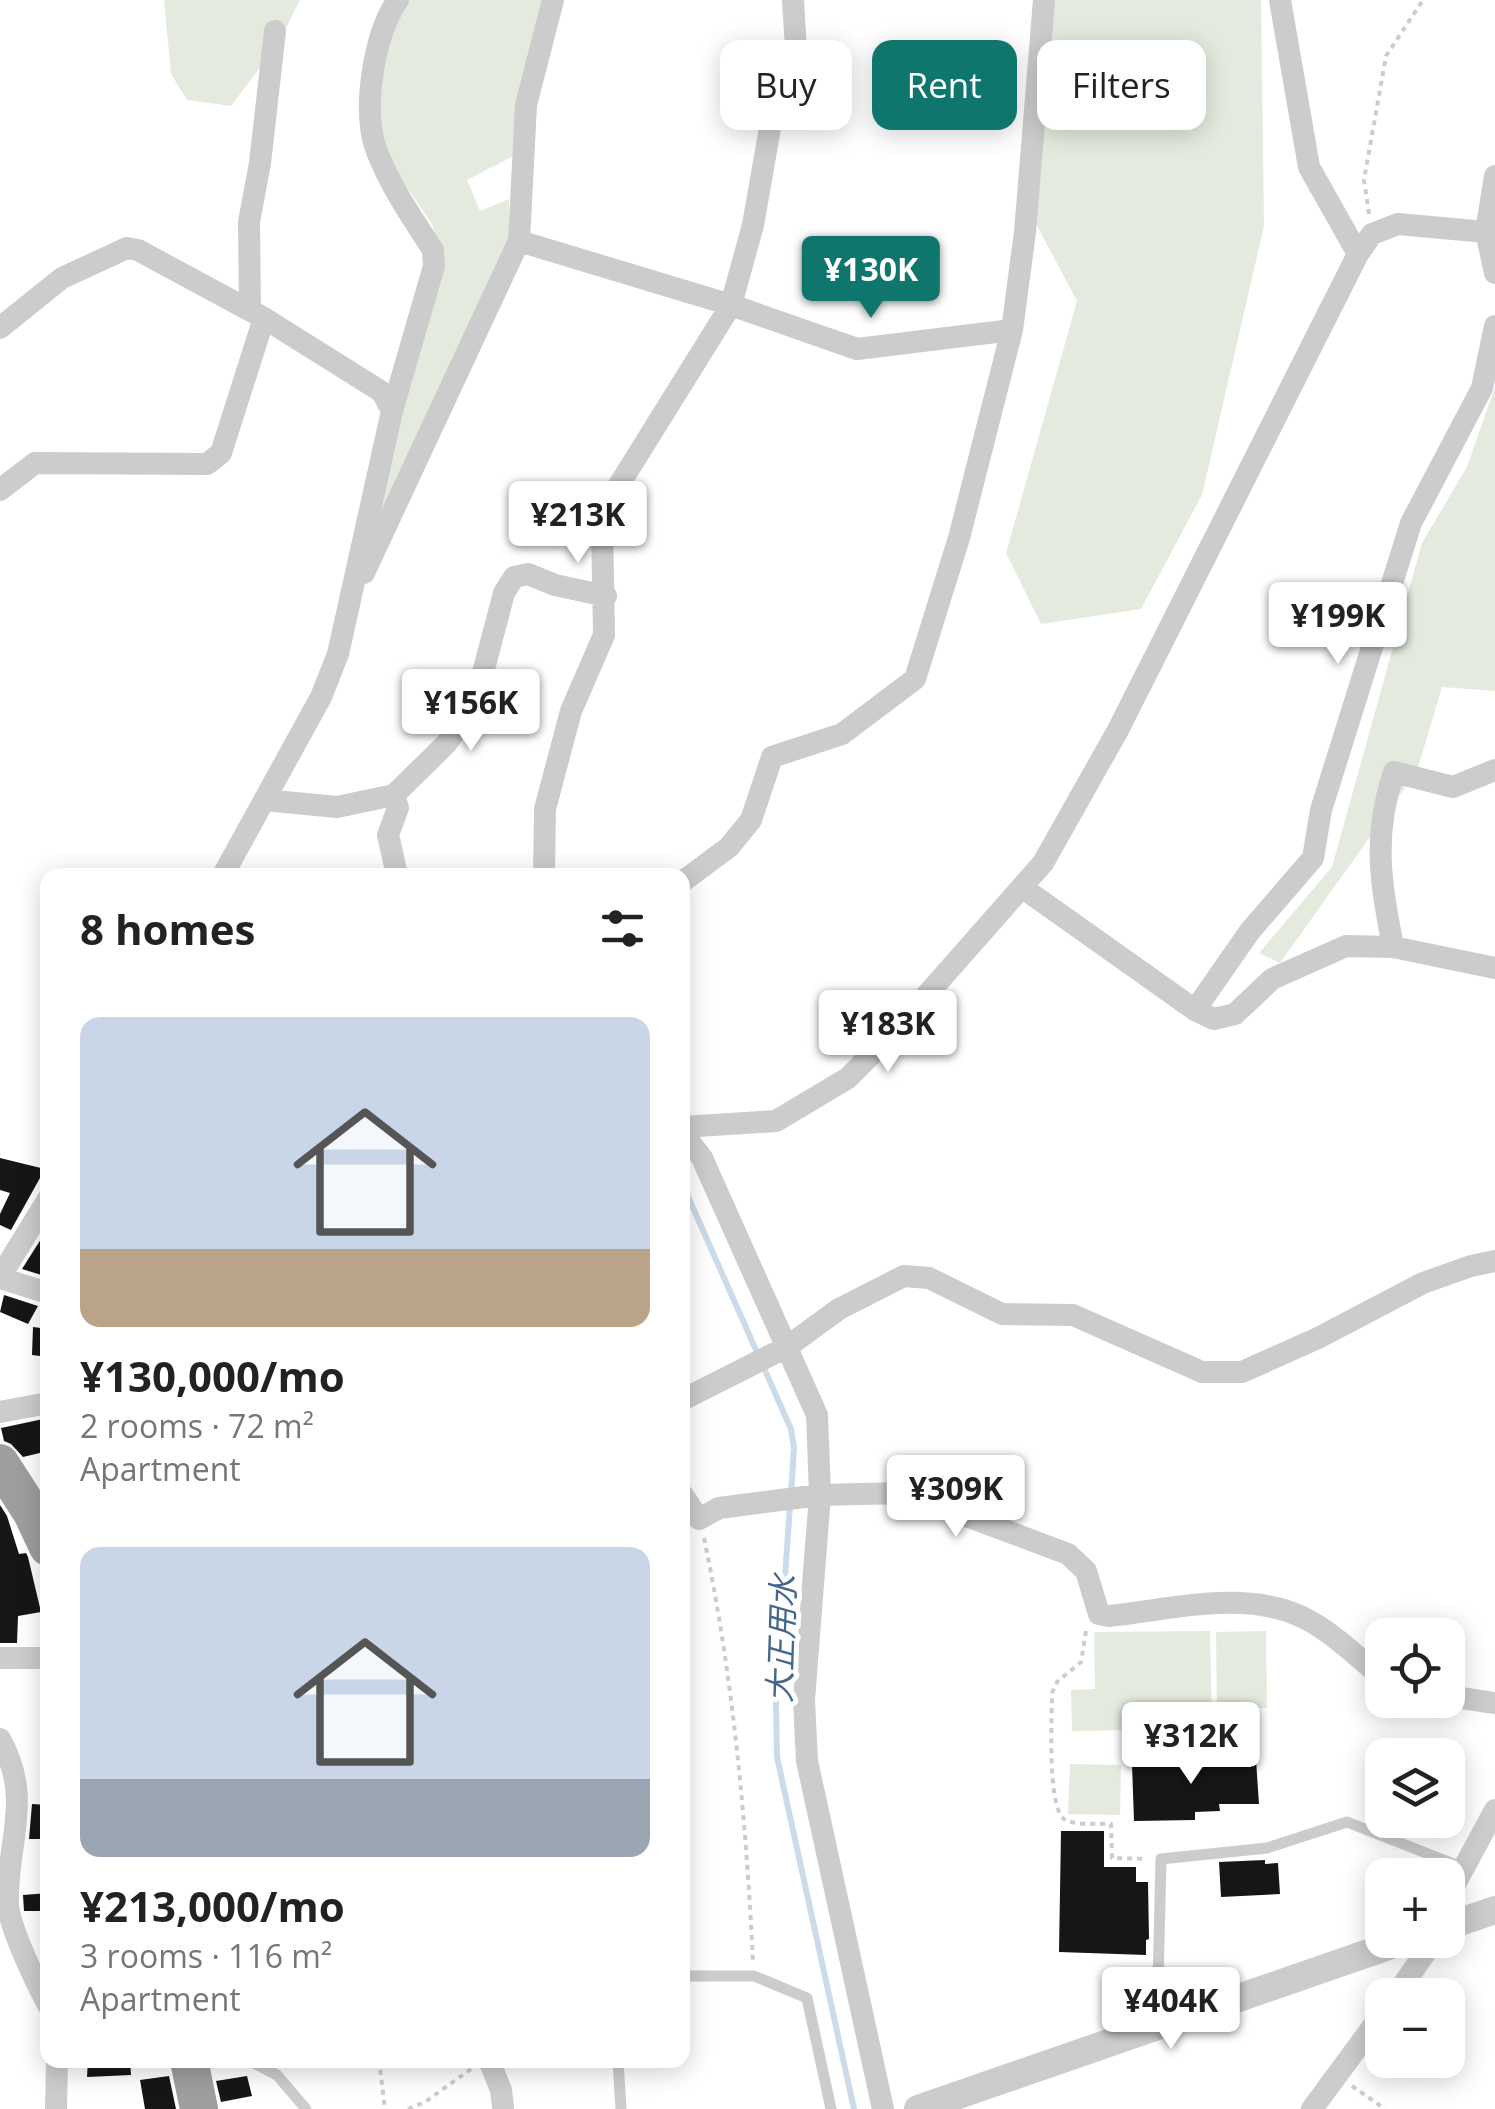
<!DOCTYPE html>
<meta charset="utf-8">
<style>
:root{--surface:#fff;--page:#f6f6f6;--text:#222;--muted:#767676;--accent:#0f766e}
body{margin:0;font-family:"Open Sans","Noto Sans JP",sans-serif;background:var(--page);color:var(--text);height:100vh;display:flex;flex-direction:column;font-size:38px;white-space:nowrap}
*{box-sizing:border-box;margin:0}
p{font-size:32px;color:var(--muted)}
.icon{flex:none;width:55px;height:55px;fill:none;stroke:currentColor;stroke-width:2;stroke-linecap:round;stroke-linejoin:round}
.map{position:relative;flex:1;overflow:hidden}
.sheet{position:absolute;left:40px;top:868px;width:650px;height:1200px;display:flex;flex-direction:column;background:var(--surface);border-radius:20px;box-shadow:0 5px 25px #0003}
.sheet>*{flex:none}
.banner{position:absolute;left:720px;top:40px;width:625px;height:90px;display:flex;gap:20px}
.fabs{position:absolute;left:1365px;top:1618px;display:grid;gap:20px}
.fabs a{display:grid;place-items:center;width:100px;height:100px;border-radius:20px;background:var(--surface);box-shadow:0 5px 25px #0003;font-size:50px}
.price{position:absolute;translate:-50% -85px;padding:0 22px;border-radius:10px;background:#fff;color:#222;font-size:32px;line-height:65px;filter:drop-shadow(0 2px 5px #0008)}
.price::after{content:'';position:absolute;left:50%;top:60px;width:30px;height:22px;margin-left:-15px;background:inherit;clip-path:polygon(0 0,100% 0,50% 100%)}
.price.current{background:var(--accent);color:#fff}
ul{padding:0;list-style:none}
li{display:grid;align-content:center;gap:20px;height:530px;padding:0 40px}
li span{display:grid;place-items:center;height:310px;border-radius:20px;color:#555}
li>.icon{margin-inline-start:auto}
span .icon{width:180px;height:180px;fill:#fffc;stroke-width:1}
li b{font-size:42px}
h2{display:flex;justify-content:space-between;align-items:center;height:120px;padding:0 40px;font-size:42px}
.tag{padding:0 35px;border-radius:20px;background:var(--surface);box-shadow:0 5px 25px #0003;font-size:35px;line-height:90px}
.tag.current{background:var(--accent);color:#fff}
.map>svg:first-child{display:block}
.green{fill:#e4ebde}
.lines{fill:none;stroke-linecap:round;stroke-linejoin:round}
.stream{stroke:#ccdbe9;stroke-width:6}
.building{fill:#161616}
.path{stroke:#ccc;stroke-width:4;stroke-dasharray:5 5;stroke-linecap:butt}
.service{stroke:#ccc;stroke-width:11}
.minor{stroke:#ccc;stroke-width:22}
.tertiary{stroke:#ccc;stroke-width:28}
.trunk{stroke:#9e9e9e;stroke-width:38}
.labels{text-anchor:middle;stroke-width:10;stroke-linejoin:round;paint-order:stroke}
.water-label{font-size:32px;font-style:italic;fill:#44678b;stroke:#fff}
</style>
<div class="map">
<svg width="1495" height="2109" viewBox="0 0 1495 2109">
<rect width="100%" height="100%" fill="#fff"/>
<!-- green -->
<path class="green" d="M164,0H300L279,42L231,106L187,100L171,74Z
M406,0H543L519,153L467,180L480,211L509,199V248L375,538L399,410L441,252L432,224L392,165L381,138L379,74L386,41Z
M1054,0H1261L1264,226L1202,495L1141,609L1041,624L1006,553L1077,301L1034,220Z
M1495,387V691L1442,687L1417,771L1280,963L1259,953L1332,867L1422,543L1467,467Z
M1210,1631L1212,1729L1072,1731L1071,1690L1095,1689L1094,1632Z
M1266,1631L1267,1708L1217,1709L1216,1632Z
M1070,1764L1121,1765L1120,1815L1068,1814Z"/>
<g class="lines">
<!-- stream -->
<path class="stream" d="M682,1183L791,1429L794,1448L791,1494
M790,1506L776,1705L777,1757L854,2109"/>
</g>
<!-- building -->
<path class="building" d="M0,1158L45,1169L11,1230L0,1225V1214L10,1193L0,1190Z
M48,1228V1277L22,1269Z
M4,1295L38,1306L28,1324L0,1312Z
M33,1327L48,1329V1357L32,1355Z
M48,1418V1451L23,1457L11,1444L4,1441L1,1428Z
M0,1505L7,1516L19,1554L26,1553L28,1557L41,1612L18,1616L17,1643H0Z
M1186,1753V1763L1256,1760L1259,1804H1219L1220,1811L1195,1812V1820L1134,1821L1132,1764L1161,1763L1160,1754Z
M32,1804L48,1805V1839H29Z
M1061,1831H1104V1867H1136V1882H1148L1149,1939L1146,1940V1955L1059,1952Z
M1265,1860V1864L1278,1863L1280,1894L1221,1897L1219,1862Z
M48,1893V1911H24L23,1895Z
M88,2060H130L131,2075L87,2077Z
M169,2076L176,2109H145L140,2080Z
M247,2076L252,2096L221,2102L216,2081Z"/>
<g class="lines">
<!-- path -->
<path class="path" d="M1369,214L1364,180L1386,56L1423,0
M704,1538C733,1676 746,1820 753,1961
M1086,1631L1081,1662L1057,1682L1052,1693C1052,1716 1047,1806 1064,1819C1074,1826 1099,1823 1111,1824L1112,1858L1147,1859
M379,2060L385,2109
M1352,2086L1385,2109
M408,2109L425,2102L471,2069"/>
<!-- service -->
<path class="service" d="M682,1976H754L807,1998L831,2109
M1157,2026L1161,1859L1267,1848L1347,1822L1464,1868
M248,2060L277,2075L306,2109
M618,2060L621,2109"/>
<!-- minor -->
<path class="minor" d="M1280,0L1309,167L1358,254
M1486,232L1495,273
M519,241L731,305L857,349L1012,330
M250,310L249,222L260,163L275,31
M0,328L62,278L127,248L138,250L264,318L382,392L392,411
M0,490L35,463L207,464L221,453L264,318
M364,573L519,241L526,105L553,0
M394,795L398,808L388,835L397,875
M264,800L337,807L394,795L446,744L475,703L504,593L514,577L528,574L555,585L606,596
M223,875L321,697L338,654L392,411L434,266L433,250C412,218 389,184 376,149C362,109 374,33 398,0
M544,875L545,809L571,711L604,635L602,526L609,501L731,305L753,225L773,111L796,50L793,0
M682,882L729,847L751,820L772,757L842,734L915,679L959,538L1012,330L1025,232L1044,0
M1023,888L1195,1010L1214,1019L1235,1014L1272,979L1346,946L1393,947L1495,968
M1393,947C1381,883 1372,836 1394,772L1453,787L1495,770
M1195,1010L1250,931L1313,858L1321,810L1411,523L1482,388L1495,326
M682,1127L776,1121L848,1078L895,1031L1043,863L1118,730L1358,254L1372,234L1398,224L1486,232L1495,176
M682,1132L702,1158L817,1415L820,1495L804,1700L807,1761L883,2109
M0,1277L48,1199
M0,1278L48,1293
M682,1400L787,1347L839,1309L904,1276L929,1278L1002,1314L1073,1315L1202,1372H1242L1318,1338L1423,1283L1471,1266L1495,1261
M0,1412L48,1403
M682,1494L699,1519L719,1508L820,1495L905,1493L1068,1554L1086,1571L1099,1614L1109,1616C1176,1609 1254,1586 1315,1624C1339,1638 1360,1660 1382,1677
M0,1658H48
M1448,1696L1495,1703
M0,1739C34,1800 6,1842 8,1905C10,1929 36,1982 48,2005
M1448,1897L1495,1810
M1396,1995L1434,1940
M489,2060L501,2090L503,2107
M56,2109L57,2060
M1312,2109L1382,2014"/>
<!-- tertiary -->
<path class="tertiary" d="M1448,1926L1495,1910
M918,2109L1406,1940"/>
<!-- trunk -->
<path class="trunk" d="M0,1463L32,1513L48,1547
M189,2060L199,2109"/>
</g>
<g class="labels">
<!-- water labels -->
<g class="water-label">
<text transform="translate(782 1639) rotate(-88)" y="11">大正用水</text>
</g>
</g>
</svg>
<div class="fabs">
<a><svg class="icon" aria-label="locate" viewBox="0 0 24 24"><circle cx="12" cy="12" r="6"/><path d="M12 2v4M12 18v4M2 12h4M18 12h4"/></svg></a>
<a><svg class="icon" aria-label="layers" viewBox="0 0 24 24"><path d="M12 4l9 5-9 5-9-5zM3 14l9 5 9-5"/></svg></a>
<a>+</a>
<a>−</a>
</div>
<b class="price current" style="left:871px;top:321px">¥130K</b>
<b class="price" style="left:578px;top:566px">¥213K</b>
<b class="price" style="left:1338px;top:667px">¥199K</b>
<b class="price" style="left:471px;top:754px">¥156K</b>
<b class="price" style="left:888px;top:1075px">¥183K</b>
<b class="price" style="left:956px;top:1540px">¥309K</b>
<b class="price" style="left:1191px;top:1787px">¥312K</b>
<b class="price" style="left:1171px;top:2052px">¥404K</b>
<div class="banner">
<a class="tag">Buy</a>
<a class="tag current">Rent</a>
<a class="tag">Filters</a>
</div>
<section class="sheet">
<h2>8 homes<svg class="icon" aria-label="filters" viewBox="0 0 24 24"><path d="M4 7h16M4 17h16"/><circle cx="9" cy="7" r="2"/><circle cx="15" cy="17" r="2"/></svg></h2>
<ul>
<li><span style="background:linear-gradient(#c9d6e8 75%,#b9a48a 0)"><svg class="icon" aria-label="home" viewBox="0 0 24 24"><path d="M3 11l9-7 9 7M6 9v11h12V9"/></svg></span><div><b>¥130,000/mo</b><p>2 rooms · 72 m²</p><p>Apartment</p></div></li>
<li><span style="background:linear-gradient(#c9d6e8 75%,#9aa5b1 0)"><svg class="icon" aria-label="home" viewBox="0 0 24 24"><path d="M3 11l9-7 9 7M6 9v11h12V9"/></svg></span><div><b>¥213,000/mo</b><p>3 rooms · 116 m²</p><p>Apartment</p></div></li>
</ul>
</section>
</div>
